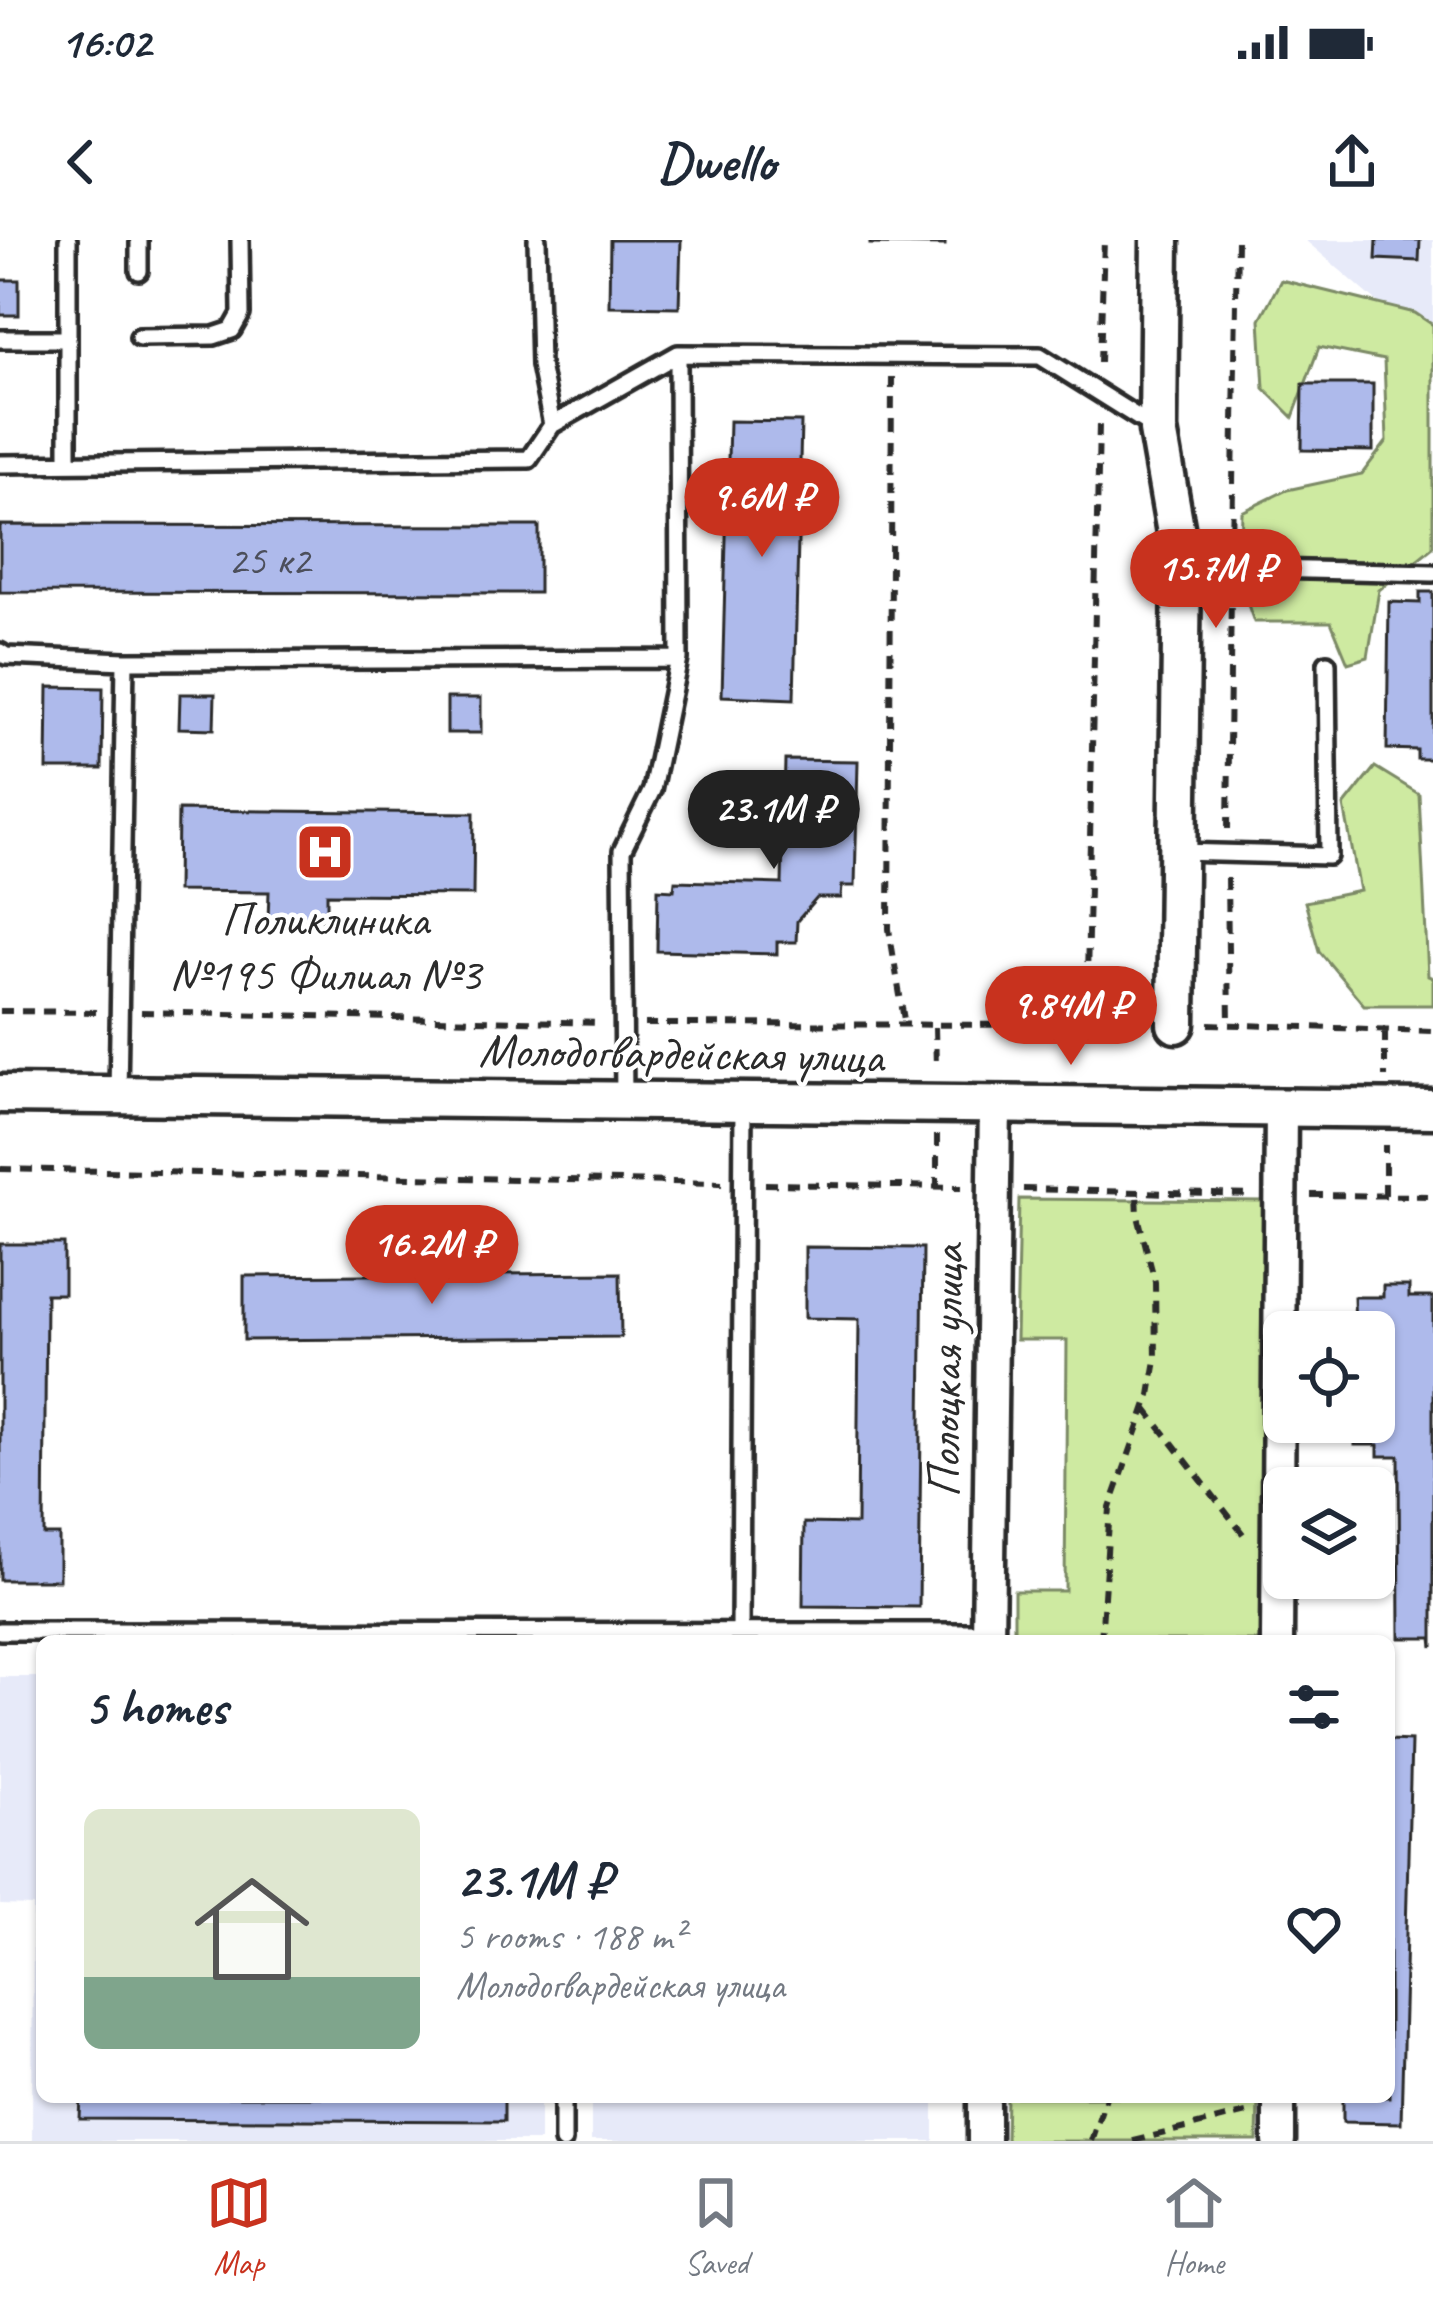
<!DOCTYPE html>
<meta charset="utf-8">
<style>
:root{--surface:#fff;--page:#f2f2f3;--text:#1f2937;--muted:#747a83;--line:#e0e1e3;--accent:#c8321e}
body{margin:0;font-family:Caveat,sans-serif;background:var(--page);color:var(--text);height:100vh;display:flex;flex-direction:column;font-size:45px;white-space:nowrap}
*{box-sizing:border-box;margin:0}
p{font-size:39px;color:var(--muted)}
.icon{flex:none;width:66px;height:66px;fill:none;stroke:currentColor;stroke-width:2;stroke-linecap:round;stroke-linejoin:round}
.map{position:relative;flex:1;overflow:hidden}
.side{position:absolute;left:36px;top:1395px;width:1359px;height:468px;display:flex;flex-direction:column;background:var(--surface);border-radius:18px;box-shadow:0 3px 9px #0004}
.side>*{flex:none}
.controls{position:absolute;left:1263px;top:1071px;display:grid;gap:24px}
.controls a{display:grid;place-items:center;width:132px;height:132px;border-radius:18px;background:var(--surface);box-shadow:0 3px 9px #0004;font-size:60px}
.price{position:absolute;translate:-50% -102px;padding:0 27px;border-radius:42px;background:var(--accent);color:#fff;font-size:39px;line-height:78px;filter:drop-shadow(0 3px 6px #0008)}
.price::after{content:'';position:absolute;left:50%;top:72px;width:36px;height:27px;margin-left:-18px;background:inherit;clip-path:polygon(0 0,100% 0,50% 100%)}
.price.current{background:#222;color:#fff}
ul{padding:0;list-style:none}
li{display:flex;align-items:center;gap:36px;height:300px;padding:0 48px}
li+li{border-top:3px solid var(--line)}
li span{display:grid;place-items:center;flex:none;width:336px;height:240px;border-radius:18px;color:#555}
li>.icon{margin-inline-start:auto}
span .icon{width:144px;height:144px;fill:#fffc;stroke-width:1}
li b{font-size:51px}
h2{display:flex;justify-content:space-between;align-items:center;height:144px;padding:0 48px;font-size:51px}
.status{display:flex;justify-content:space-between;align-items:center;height:84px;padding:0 60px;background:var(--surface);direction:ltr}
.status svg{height:33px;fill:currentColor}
header{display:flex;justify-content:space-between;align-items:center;height:156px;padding:0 48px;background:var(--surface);font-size:54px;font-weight:800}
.tab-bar{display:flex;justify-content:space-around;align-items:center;height:168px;border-top:3px solid var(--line);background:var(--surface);font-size:33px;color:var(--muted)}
.tab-bar a{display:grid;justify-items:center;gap:6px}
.tab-bar .current{color:var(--accent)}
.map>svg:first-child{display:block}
.built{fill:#e7eaf9}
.green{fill:#ceeaa1;stroke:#7c8a66;stroke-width:3}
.building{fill:#aebaeb;stroke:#2b2b2b;stroke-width:3}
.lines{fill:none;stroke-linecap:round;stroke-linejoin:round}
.service-casing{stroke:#2b2b2b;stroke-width:24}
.minor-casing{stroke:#2b2b2b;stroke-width:39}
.tertiary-casing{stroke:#2b2b2b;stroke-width:45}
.path{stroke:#2b2b2b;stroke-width:6;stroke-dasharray:12 9;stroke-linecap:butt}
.service{stroke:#fff;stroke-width:15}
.minor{stroke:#fff;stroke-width:30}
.tertiary{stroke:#fff;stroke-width:36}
.labels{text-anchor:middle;stroke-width:9;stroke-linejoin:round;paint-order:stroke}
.number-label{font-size:42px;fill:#4c4f5b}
.poi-label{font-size:48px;fill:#2b2b2b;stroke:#fff}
.street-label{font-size:48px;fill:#2b2b2b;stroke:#fff}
</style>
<div class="status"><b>16:02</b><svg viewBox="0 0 49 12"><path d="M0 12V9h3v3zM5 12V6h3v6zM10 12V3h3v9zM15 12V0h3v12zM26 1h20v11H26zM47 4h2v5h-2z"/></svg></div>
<header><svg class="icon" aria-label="back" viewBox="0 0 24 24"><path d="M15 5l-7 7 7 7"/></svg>Dwello<svg class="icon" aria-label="share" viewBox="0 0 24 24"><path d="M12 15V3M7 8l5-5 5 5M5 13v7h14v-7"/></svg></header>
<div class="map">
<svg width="1433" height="1901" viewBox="0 0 1433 1901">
<rect width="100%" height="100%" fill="#fff"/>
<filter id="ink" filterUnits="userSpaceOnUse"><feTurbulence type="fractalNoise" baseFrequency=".00833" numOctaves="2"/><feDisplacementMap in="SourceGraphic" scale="24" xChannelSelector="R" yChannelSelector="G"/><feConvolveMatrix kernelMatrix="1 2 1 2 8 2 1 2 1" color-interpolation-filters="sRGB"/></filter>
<g filter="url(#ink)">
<!-- built -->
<path class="built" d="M1305,0H1433V110Z
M0,1437H42V1857H540V1901H32L33,1666L0,1665Z
M591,1857H934V1901H591Z"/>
<!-- green -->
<path class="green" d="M1281,40L1415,73L1433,85V307L1379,350L1368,417L1348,423L1331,382H1254L1240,342L1242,272L1287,250L1362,234L1387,201L1384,120L1319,107L1293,177L1264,148L1260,79Z
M1375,527L1419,554L1428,736L1433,738V765H1364L1319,711L1305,662L1360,651L1344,566Z
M1019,959L1265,961L1261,1401H1014V1351H1065L1067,1100H1016Z
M1007,1857H1258L1257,1901H1006Z"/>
<!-- building -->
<path class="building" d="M610,0H681L679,67L609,66Z
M870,0H945V5L870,4Z
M1377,0H1420L1419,21L1376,19Z
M0,40H19V75H0Z
M1303,144H1373V211L1302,210Z
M729,181L801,182L794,459L722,456Z
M0,285L539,286V353L0,352Z
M1420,352H1433V519H1417V510L1387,509L1389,362L1420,363Z
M48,447L103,448L102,529H47Z
M180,454H215L214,489L179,488Z
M447,458H481V493H447Z
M785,520L858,521L855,646H842L841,658H817L797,681L796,702H777V714L657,711L658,649L674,650L675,641L782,644Z
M178,570L474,573L473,655L327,654V679H268L269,652L177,651Z
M0,1004H64V1054H46L44,1295H59V1340H0Z
M805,1007L923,1008L919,1367L803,1366L804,1283L857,1284L859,1079L805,1078Z
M620,1033L621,1097L244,1100V1036Z
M1383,1046H1409V1057H1433V1407L1432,1398H1400L1399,1216H1378V1205H1355V1182H1374V1092H1355L1354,1057H1383Z
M1389,1500L1411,1501L1401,1883L1343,1882V1857H1389Z
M81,1857H504V1881L80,1879Z"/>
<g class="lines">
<defs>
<path id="service" d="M68,0V222
M139,0V31
M537,0L540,125L552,185
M139,97L214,96L232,90L241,74L240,0
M0,99H68
M0,224L529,219L552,185L678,114L1040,116L1155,188
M1184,327L1433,333
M0,412L6,416L125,421L679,419
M1179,612L1329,616L1327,423
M118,855L125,421
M624,860L622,611L652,550L679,419L678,114
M740,1390L743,861
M0,1391L988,1392
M563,1901V1857"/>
<path id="minor" d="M988,1401L995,863
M1277,1401L1281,867
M984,1857V1901
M1279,1901V1857"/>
<path id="tertiary" d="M1160,0L1158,190L1182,327L1176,784
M0,854L1433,869"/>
</defs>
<!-- service casing -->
<use href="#service" class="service-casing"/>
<!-- minor casing -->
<use href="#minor" class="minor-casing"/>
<!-- tertiary casing -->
<use href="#tertiary" class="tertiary-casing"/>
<!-- path -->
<path class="path" d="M1100,122L1104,0
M892,137L889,689L905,786
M1232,307L1237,0
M1228,589L1231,350
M1227,638L1229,785
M0,771L98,772
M141,772L602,783
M645,784L1086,785L1099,184
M1209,784L1433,791
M1086,785L1141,784
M935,787L936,827
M1385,791V837
M937,895V945
M0,929L722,943
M765,944L962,947
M1023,949L1250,955
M1311,955L1433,956
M1385,955V905
M1146,1169L1243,1294
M1101,1401L1110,1268L1150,1155L1156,1120L1155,1042L1138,976L1137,953
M1091,1901L1106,1857
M1133,1901L1246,1873"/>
<!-- service -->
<use href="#service" class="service"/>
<!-- minor -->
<use href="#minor" class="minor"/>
<!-- tertiary -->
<use href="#tertiary" class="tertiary"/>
</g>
</g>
<!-- icons -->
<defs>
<symbol id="hospital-square" viewBox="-11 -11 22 22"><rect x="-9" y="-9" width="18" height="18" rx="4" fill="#c8321e" stroke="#fff"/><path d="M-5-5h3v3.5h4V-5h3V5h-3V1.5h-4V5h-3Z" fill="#fff"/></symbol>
</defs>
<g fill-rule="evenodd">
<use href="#hospital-square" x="292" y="579" width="66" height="66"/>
</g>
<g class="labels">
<!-- number labels -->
<g class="number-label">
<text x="269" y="334">25 к2</text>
</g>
<!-- poi labels -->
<g class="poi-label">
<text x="325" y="695">Поликлиника<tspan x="325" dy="55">№195 Филиал №3</tspan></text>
</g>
<!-- street labels -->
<g class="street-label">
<text transform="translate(681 812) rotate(1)" y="17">Молодогвардейская улица</text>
<text transform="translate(944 1131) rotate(-89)" y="17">Полоцкая улица</text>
</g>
</g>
</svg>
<div class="controls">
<a><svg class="icon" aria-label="locate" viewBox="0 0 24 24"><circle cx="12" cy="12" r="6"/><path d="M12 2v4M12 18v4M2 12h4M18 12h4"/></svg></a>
<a><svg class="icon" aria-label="layers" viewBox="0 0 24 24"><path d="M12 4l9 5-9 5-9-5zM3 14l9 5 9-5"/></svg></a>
</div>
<b class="price" style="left:762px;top:320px">9.6M ₽</b>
<b class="price" style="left:1216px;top:391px">15.7M ₽</b>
<b class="price current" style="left:774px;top:632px">23.1M ₽</b>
<b class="price" style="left:1071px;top:828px">9.84M ₽</b>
<b class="price" style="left:432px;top:1067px">16.2M ₽</b>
<section class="side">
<h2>5 homes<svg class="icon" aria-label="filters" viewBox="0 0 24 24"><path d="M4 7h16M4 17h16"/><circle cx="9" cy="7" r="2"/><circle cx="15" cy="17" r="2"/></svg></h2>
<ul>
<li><span style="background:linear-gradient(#dfe7d0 70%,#7fa58c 0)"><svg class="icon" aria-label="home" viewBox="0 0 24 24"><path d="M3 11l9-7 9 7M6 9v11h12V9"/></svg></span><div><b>23.1M ₽</b><p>5 rooms · 188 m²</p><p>Молодогвардейская улица</p></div><svg class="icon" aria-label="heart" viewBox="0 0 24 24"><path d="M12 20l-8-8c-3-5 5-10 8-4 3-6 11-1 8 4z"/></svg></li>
</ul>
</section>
</div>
<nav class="tab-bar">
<a class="current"><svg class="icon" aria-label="map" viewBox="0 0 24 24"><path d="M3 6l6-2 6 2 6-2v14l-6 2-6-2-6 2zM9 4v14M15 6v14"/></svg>Map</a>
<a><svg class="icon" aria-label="saved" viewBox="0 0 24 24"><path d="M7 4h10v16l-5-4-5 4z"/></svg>Saved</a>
<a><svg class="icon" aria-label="home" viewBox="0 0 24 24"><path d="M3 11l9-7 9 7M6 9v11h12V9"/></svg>Home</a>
</nav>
